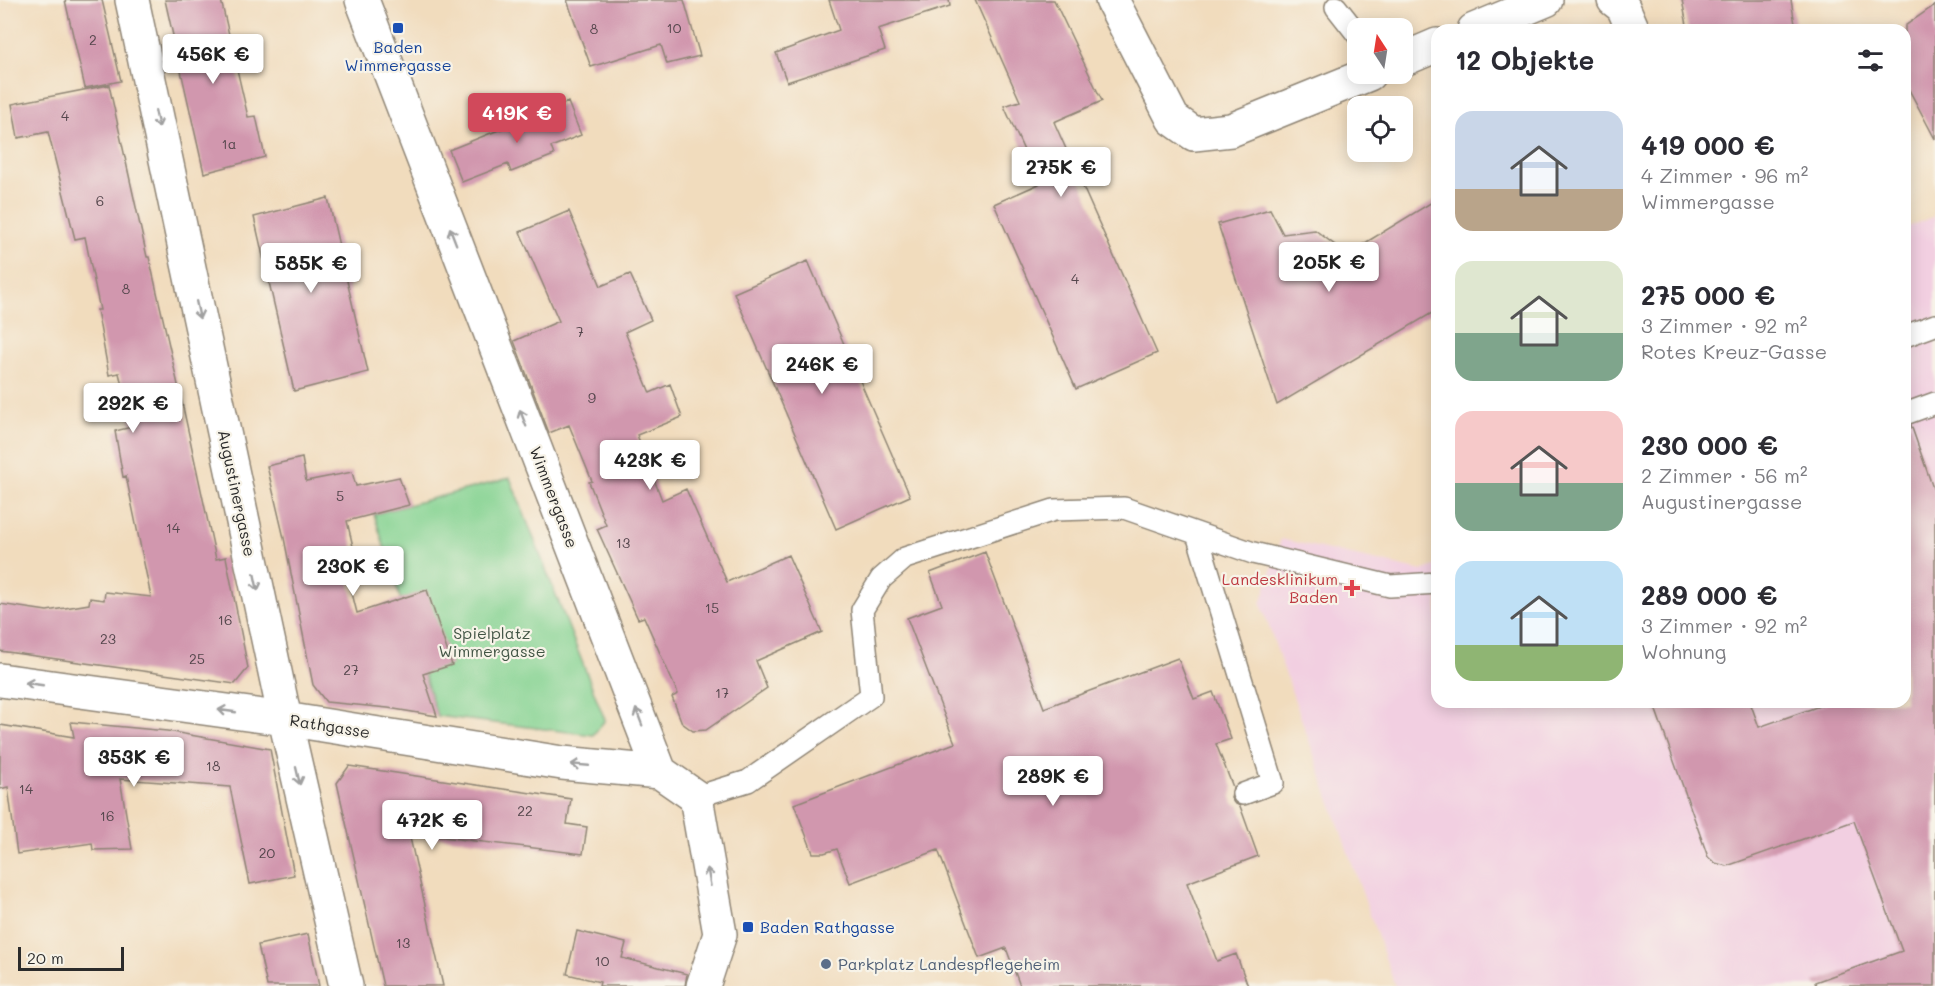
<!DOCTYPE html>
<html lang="de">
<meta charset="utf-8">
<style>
:root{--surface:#fff;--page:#f2f2f3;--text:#2b2b33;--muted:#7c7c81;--accent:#d1495b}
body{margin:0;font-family:Mali,sans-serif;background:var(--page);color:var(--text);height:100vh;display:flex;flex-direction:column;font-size:22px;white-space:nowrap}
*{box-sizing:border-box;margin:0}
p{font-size:20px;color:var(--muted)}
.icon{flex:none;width:33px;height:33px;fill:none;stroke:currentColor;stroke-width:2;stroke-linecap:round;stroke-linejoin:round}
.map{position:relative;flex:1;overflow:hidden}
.drawer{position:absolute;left:1431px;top:24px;width:480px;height:684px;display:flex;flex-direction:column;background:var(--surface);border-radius:18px;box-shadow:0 3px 15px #0003}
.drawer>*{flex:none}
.needle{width:39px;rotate:348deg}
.fabs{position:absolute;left:1347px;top:18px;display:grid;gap:12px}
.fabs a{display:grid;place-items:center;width:66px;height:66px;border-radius:12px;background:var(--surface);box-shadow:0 3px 15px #0003;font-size:30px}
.scale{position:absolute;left:18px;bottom:15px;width:106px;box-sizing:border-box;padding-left:6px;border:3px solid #2b2b2b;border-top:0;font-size:16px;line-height:21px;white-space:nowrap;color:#2b2b2b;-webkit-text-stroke:4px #f7f3e8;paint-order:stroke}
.price{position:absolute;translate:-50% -51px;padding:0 14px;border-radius:6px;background:#fff;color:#222;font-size:20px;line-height:39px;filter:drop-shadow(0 2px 3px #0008)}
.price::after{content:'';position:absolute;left:50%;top:36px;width:18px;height:14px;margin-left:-9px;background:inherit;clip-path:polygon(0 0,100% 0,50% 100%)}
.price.selected{background:var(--accent);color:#fff}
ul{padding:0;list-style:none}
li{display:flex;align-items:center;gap:18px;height:150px;padding:0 24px}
li span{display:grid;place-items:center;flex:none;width:168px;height:120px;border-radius:18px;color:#555}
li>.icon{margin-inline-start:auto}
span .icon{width:72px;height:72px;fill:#fffc;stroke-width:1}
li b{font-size:26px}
h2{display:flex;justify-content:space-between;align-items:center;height:72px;padding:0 24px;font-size:26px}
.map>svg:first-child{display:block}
.built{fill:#f2cfe1}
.park{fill:#85d392;stroke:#587f5e;stroke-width:1.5}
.building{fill:#d197ae}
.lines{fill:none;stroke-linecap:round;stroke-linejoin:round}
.lane-casing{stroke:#8e8474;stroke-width:24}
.street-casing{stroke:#8e8474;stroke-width:36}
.lane{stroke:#fff;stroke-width:21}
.street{stroke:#fff;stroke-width:33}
.oneway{stroke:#a0a0a0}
.transit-dot{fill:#1a4fb4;stroke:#f7f3e8;stroke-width:2}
.health-dot{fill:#e0444e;stroke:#f7f3e8;stroke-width:2}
.service-dot{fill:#5c6f8a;stroke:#f7f3e8;stroke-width:2}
.labels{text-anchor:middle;stroke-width:4.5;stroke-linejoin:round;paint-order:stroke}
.number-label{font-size:14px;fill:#54464c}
.transit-label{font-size:16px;fill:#164399;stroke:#f7f3e8}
.street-label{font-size:16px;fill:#2b2b2b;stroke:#f7f3e8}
.health-label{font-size:16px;fill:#be3a42;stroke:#f7f3e8;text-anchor:end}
.park-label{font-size:16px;fill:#425545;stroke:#f7f3e8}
.service-label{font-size:16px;fill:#4e5e75;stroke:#f7f3e8;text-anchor:start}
</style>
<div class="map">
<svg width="1935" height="986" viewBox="0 0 1935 986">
<rect width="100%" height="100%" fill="#f7f3e8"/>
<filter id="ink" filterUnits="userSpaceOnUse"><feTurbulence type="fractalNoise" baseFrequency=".0167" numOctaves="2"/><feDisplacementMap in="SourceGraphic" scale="12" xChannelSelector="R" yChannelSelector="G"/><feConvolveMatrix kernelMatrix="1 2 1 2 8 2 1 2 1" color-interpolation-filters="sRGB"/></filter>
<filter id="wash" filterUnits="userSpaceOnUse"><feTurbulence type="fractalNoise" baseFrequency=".008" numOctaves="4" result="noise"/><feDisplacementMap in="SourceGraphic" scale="24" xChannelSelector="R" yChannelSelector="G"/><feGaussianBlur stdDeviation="1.35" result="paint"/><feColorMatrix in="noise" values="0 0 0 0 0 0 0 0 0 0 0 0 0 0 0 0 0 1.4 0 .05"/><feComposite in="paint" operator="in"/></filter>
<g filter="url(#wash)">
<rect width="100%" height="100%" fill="#f1dcbd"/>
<!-- built -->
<path class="built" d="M1935,216V986H1395L1261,604L1281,539L1422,571L1437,565V702H1905V228Z"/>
<!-- park -->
<path class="park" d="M510,478L605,720L593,735L437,716L374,514Z"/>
<g id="blocks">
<!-- building -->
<path class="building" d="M65,0H102L121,81L85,88Z
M165,0H221L248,117L256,116L265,157L204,173Z
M567,0H684L700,56L667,64L661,45L591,67Z
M829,0H949L950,6L878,29L885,50L787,82L776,53L839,30Z
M975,0H1054L1102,101L1054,122L1157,353L1076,389L994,204L1039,184L1004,106L1020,101Z
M1682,0H1791L1796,30H1688Z
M1935,5V139L1905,82V26Z
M109,85L147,257H149L183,407L216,559L226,557L248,668L235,684L0,651V604L47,611L89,604L90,598L104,600L105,592L151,597L126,476L123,477L115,431L132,427L119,373L109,375L97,310H100L85,237L75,239L48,132L18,138L12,104Z
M568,102L581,135L551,147L554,155L511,172L508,164L462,182L449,150Z
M328,198L368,372L294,391L254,217Z
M1437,199V310L1277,405L1218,224L1270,209L1283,234L1315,230L1347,254Z
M569,211L601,286L630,274L651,320L625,332L650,393L670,384L682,417L637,435L662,500L686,489L727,582L788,555L822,632L756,661L767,688L706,730L693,731L682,723L672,697L678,694L644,617L638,619L597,529L606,525L589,482L592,481L569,425L549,433L514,341L559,321L520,232Z
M808,261L910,496L836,529L734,293Z
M1911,425L1935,494V986H1816L1815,982L1902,951L1854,821L1727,866L1715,863L1708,857L1653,702H1750L1759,727L1831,702H1905V426Z
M302,458L306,481L352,472L356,486L399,477L409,505L347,521L355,555L343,557L357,613L427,590L452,665L423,674L437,716L388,708L326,702L313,685L284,538L267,466Z
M985,552L1044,708L1178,658L1194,699L1213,692L1231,739L1216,744L1233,787L1231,798L1234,803L1240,806L1258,856L1187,883L1217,961L1236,954L1248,986H1020L1006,948L979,958L938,850L850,883L837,849L824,853H813L794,804L955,743L907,618L942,605L930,573Z
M71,722L167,731L270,749L294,875L250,884L230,787L120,779L132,849L93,850L92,843L17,854L8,787L0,789V725L74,737Z
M349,766L571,799L567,824L587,827L583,854L409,833L443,986H383L337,783Z
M577,931L626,943L622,958L687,974L685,986H599L600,982L567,974Z
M308,934L319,986H267L258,945Z"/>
</g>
</g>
<g filter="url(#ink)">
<use href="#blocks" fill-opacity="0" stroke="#8e8474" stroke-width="1.5"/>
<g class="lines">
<defs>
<path id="lane" d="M1336,7L1358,35
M1905,336L1935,325
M1905,414L1935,403
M1197,534L1273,783L1243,794
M696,797L748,781L871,696L862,610L881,579L905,558L1054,510L1124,508L1253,553L1390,586L1437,583"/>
<path id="street" d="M132,0L285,719L346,986
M362,0L660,772L696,797L720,934L703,986
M1112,0L1173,119L1194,134L1231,130L1369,74
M1614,0L1623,7L1633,30
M1474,30L1546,0
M1402,60L1437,45
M0,680L285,719L562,763L660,772"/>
</defs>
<!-- lane casing -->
<use href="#lane" class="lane-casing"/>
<!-- street casing -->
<use href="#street" class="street-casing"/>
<!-- lane -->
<use href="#lane" class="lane"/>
<!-- street -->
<use href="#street" class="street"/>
</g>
<!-- one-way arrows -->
<defs><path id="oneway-shaft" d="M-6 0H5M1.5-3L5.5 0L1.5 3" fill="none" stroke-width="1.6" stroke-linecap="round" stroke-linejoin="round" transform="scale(1.5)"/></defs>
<g class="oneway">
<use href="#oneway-shaft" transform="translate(157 119) rotate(78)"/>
<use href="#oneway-shaft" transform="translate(453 236) rotate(-111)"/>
<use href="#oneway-shaft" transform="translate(198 310) rotate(78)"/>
<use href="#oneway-shaft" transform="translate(523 418) rotate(-111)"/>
<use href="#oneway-shaft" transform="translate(256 582) rotate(78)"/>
<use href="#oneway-shaft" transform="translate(34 684) rotate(-172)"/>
<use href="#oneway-shaft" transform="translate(227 711) rotate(-172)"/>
<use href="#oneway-shaft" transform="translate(639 717) rotate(-111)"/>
<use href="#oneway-shaft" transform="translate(580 765) rotate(-175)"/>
<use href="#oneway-shaft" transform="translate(298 776) rotate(77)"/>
<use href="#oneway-shaft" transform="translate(709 877) rotate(-100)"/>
</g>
</g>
<!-- markers -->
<g class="transit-dot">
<rect x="392" y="22" width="12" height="12" rx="3"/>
<rect x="742" y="921" width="12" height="12" rx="3"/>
</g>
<path class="health-dot" d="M1349 579h6v6h6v6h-6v6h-6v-6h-6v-6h6z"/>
<circle class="service-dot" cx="826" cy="964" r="6"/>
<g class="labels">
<!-- number labels -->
<g class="number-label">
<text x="674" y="33">10</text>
<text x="594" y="34">8</text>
<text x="93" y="45">2</text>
<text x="65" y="121">4</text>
<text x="229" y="149">1a</text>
<text x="100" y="206">6</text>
<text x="1075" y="284">4</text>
<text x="126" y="294">8</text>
<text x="580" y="337">7</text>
<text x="592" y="403">9</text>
<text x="340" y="501">5</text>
<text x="173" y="533">14</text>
<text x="623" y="548">13</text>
<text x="712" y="613">15</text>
<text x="225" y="625">16</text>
<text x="108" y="644">23</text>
<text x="197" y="664">25</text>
<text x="351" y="675">27</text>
<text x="722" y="698">17</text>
<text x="213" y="771">18</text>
<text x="26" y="794">14</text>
<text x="525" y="816">22</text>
<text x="107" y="821">16</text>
<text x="267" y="858">20</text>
<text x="403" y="948">13</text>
<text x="602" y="966">10</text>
</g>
<!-- transit labels -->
<g class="transit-label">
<text x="398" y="53">Baden<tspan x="398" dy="18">Wimmergasse</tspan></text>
<text x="760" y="933" text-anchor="start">Baden Rathgasse</text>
</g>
<!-- street labels -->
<g class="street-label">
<text transform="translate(237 493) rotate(78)" y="6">Augustinergasse</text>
<text transform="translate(554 497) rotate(69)" y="6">Wimmergasse</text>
<text transform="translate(330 726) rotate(9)" y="6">Rathgasse</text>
</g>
<!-- health labels -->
<g class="health-label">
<text x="1338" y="585">Landesklinikum<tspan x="1338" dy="18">Baden</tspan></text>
</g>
<!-- park labels -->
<g class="park-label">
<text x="492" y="639">Spielplatz<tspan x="492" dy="18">Wimmergasse</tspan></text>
</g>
<!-- service labels -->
<g class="service-label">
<text x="838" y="970">Parkplatz Landespflegeheim</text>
</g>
</g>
</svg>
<div class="fabs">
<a><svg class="needle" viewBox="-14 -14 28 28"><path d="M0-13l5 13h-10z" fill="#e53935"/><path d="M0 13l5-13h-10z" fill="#7c7c81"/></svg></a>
<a><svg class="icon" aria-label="locate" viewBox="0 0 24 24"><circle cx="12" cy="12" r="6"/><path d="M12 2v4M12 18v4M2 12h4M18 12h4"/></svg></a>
</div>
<div class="scale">20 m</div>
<b class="price" style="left:213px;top:85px">456K €</b>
<b class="price selected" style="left:517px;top:144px">419K €</b>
<b class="price" style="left:1061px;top:198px">275K €</b>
<b class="price" style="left:1329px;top:293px">205K €</b>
<b class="price" style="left:311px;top:294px">585K €</b>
<b class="price" style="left:822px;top:395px">246K €</b>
<b class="price" style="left:133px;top:434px">292K €</b>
<b class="price" style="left:650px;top:491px">423K €</b>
<b class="price" style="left:353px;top:597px">230K €</b>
<b class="price" style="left:134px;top:788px">353K €</b>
<b class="price" style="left:1053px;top:807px">289K €</b>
<b class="price" style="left:432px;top:851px">472K €</b>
<section class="drawer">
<h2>12 Objekte<svg class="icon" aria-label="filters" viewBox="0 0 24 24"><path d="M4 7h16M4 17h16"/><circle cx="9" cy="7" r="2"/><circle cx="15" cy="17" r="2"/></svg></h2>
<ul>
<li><span style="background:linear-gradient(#c9d6e8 65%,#b9a48a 0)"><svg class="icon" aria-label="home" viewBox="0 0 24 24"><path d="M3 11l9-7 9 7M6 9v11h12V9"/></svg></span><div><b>419 000 €</b><p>4 Zimmer · 96 m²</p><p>Wimmergasse</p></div></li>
<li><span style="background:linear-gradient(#dfe7d0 60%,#7fa58c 0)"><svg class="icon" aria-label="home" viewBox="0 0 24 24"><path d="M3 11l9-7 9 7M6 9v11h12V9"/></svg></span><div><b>275 000 €</b><p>3 Zimmer · 92 m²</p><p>Rotes Kreuz-Gasse</p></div></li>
<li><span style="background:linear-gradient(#f6c9c9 60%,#7fa58c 0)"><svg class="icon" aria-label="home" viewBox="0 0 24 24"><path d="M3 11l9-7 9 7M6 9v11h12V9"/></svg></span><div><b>230 000 €</b><p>2 Zimmer · 56 m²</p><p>Augustinergasse</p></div></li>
<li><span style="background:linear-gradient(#bfe0f5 70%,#8fb573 0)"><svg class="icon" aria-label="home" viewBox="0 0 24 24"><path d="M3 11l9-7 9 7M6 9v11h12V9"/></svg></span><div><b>289 000 €</b><p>3 Zimmer · 92 m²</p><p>Wohnung</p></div></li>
</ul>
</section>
</div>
